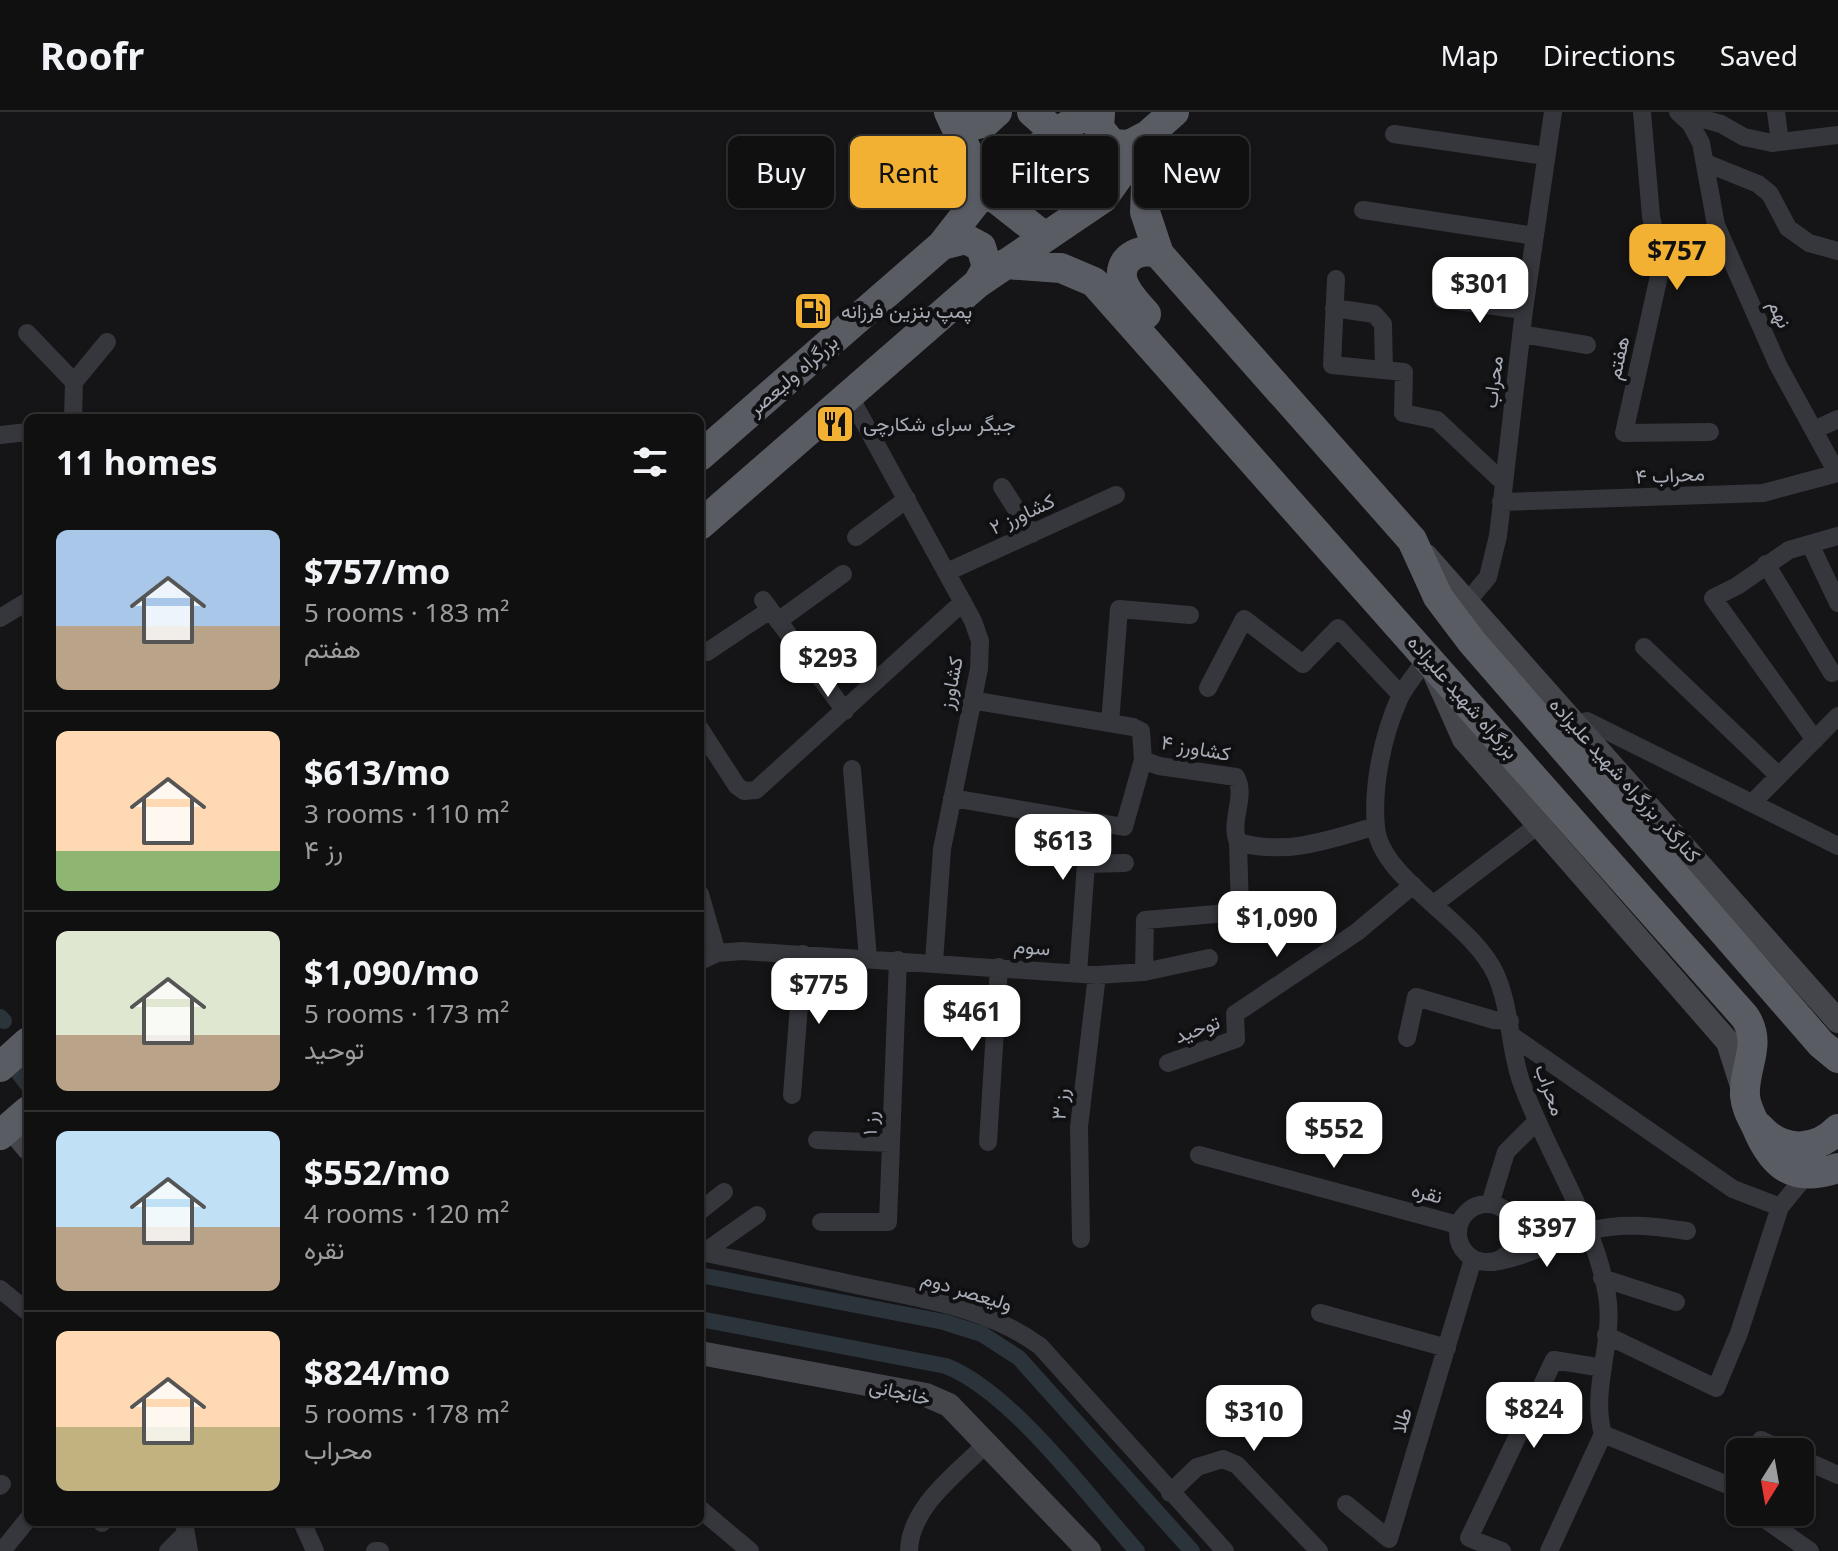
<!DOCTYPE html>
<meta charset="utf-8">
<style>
:root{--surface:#101011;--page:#19191a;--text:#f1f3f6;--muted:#9c9d9f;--line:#303031;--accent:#f2b132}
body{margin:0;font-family:"Noto Sans",Vazirmatn,sans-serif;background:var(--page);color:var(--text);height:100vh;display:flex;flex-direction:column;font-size:30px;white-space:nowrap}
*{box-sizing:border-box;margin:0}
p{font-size:26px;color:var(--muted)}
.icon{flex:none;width:44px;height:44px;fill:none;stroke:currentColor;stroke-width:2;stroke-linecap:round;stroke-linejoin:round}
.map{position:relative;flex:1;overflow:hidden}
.drawer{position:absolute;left:24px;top:302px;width:680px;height:1112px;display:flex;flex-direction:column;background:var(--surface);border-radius:12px;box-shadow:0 2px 6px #0004,0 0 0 2px var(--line)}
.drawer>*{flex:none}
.guide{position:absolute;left:728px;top:24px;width:760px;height:72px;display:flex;gap:16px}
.needle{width:52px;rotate:191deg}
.tools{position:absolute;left:1726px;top:1326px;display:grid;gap:16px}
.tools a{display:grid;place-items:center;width:88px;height:88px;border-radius:12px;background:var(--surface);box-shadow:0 2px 6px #0004,0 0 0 2px var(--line);font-size:40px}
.price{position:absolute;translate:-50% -68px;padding:0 18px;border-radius:16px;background:#fff;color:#222;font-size:26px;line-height:52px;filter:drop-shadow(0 2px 4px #0008)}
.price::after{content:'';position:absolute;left:50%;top:48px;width:24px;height:18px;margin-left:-12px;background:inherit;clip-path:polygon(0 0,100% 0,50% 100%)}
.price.current{background:var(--accent);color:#111}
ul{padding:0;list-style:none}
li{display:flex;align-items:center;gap:24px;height:200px;padding:0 32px}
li+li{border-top:2px solid var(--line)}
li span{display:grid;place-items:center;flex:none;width:224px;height:160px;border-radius:12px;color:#555}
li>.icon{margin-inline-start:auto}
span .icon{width:96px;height:96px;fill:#fffc;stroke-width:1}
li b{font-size:34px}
h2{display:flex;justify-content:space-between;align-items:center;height:96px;padding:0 32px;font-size:34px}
.pill{padding:0 28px;border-radius:12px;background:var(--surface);box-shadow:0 2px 6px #0004,0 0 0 2px var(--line);font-size:28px;line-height:72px}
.pill.current{background:var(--accent);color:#111}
header{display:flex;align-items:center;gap:48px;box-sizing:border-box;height:112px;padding:0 40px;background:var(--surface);border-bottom:2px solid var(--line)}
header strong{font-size:38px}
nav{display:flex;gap:44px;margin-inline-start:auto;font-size:28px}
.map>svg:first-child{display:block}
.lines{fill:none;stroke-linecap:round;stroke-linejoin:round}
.canal{stroke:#2b343b;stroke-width:16}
.minor{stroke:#36373c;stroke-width:18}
.secondary{stroke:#44464c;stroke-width:24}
.trunk{stroke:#5a5c64;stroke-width:30}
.labels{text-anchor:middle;stroke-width:8;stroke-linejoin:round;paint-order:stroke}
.poi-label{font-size:20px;fill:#a7acb7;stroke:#101012;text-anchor:start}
.street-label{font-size:20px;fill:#a7acb7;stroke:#101012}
</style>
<header>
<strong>Roofr</strong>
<nav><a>Map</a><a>Directions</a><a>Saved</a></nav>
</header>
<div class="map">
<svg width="1838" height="1439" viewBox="0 0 1838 1439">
<rect width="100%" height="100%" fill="#151517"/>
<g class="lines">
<!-- canal -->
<path class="canal" d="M0,905L4,909
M4,942L28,973
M700,1163L944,1210L982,1222L1019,1246L1192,1439
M700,1207L946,1254C1012,1280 1088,1384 1137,1439"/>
<!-- minor -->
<path class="minor" d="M1642,0L1651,104L1661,155L1624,321L1710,320
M1678,0L1690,11L1701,31L1716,113L1778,253L1837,361
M1679,0L1721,12L1744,25L1772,31L1838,23
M1776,0L1780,30
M1394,22L1546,44
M1706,51L1758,72L1770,82L1788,116L1809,131L1838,139
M1363,98L1535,124
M1336,167L1332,253L1404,260L1403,301L1437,308L1504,371
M1442,187L1524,198
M1334,196L1374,202L1383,212L1384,258
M27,221L74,270L73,306
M1521,222L1587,233
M74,270L107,230
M849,283L973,509L980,529L979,557L942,737L934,850
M1814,318L1838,307
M0,323L28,320
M1002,375L1032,422
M1501,390L1763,381L1838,361
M856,425L907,387
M1810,432L1838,491
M1766,452L1832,561
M947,460L1116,383
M763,488L845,599
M1467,490L1488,465L1498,424L1524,198L1553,0
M0,506L28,489
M778,509L843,462
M1644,535L1779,664
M707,540L770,498
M1428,545C1419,558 1407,571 1400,585C1383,622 1372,674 1376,715C1380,767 1473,810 1496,863C1511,897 1509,935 1521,969C1546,1041 1594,1107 1607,1183C1615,1229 1590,1277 1603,1322L1730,1374L1740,1385
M1208,576L1244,507L1303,552L1338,516L1401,583
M971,588L1133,615L1141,619L1143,648L1159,654L1236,665C1247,684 1229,709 1238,730C1285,744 1330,728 1376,714
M1110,611L1119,497L1190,503
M1576,613L1587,609L1838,734
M700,617L737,674L744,679L756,678L963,490
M1815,628L1713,486L1737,474L1789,438L1838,424
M852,657L868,846
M952,686L1124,715L1143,648
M1754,689L1838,604
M700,782L717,841
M1434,792L1534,716
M700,849L717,841L742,839L1097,863L1144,860L1145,808L1240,800L1238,730
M1144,860L1209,846
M1078,861L1086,752L1125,751
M1512,924L1733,1077L1780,1095
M1407,926L1416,885L1494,908L1510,909
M1168,951L1236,927L1235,902L1357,820L1413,773
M792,983L803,842
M817,1028L891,1031
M988,1030L999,855
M1199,1043L1458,1113
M1458 1121a29 29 0 1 1 58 0a29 29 0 1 1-58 0Z
M1490,1092L1506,1040L1537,1009
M700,1099L724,1080
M821,1110H888L898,848
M1081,1127L1079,1015L1097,863
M700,1140C752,1150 804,1162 856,1173C920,1187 987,1195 1040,1234L1225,1439
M703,1141L757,1103
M1493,1150C1527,1145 1555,1128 1588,1119C1622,1110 1653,1114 1687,1119
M1602,1166L1676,1190
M0,1177L28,1200
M1320,1201L1447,1236
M1606,1223L1716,1276L1739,1221L1780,1095L1807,1062
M1753,1340L1761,1328L1787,1340
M1800,1346L1838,1363
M0,1374L2,1372
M1170,1381L1197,1355L1223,1347L1237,1353L1319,1439
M1346,1392L1389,1427L1473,1147
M700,1397L750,1439
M1755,1400L1810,1439
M184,1410L189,1439
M302,1410L315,1439
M102,1411L103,1410
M2,1439L28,1407
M168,1439L185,1422
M375,1439H380
M909,1439C910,1394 958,1361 986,1332
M1502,1439L1469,1426L1554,1248L1603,1256
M1549,1439L1603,1322"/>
<!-- secondary -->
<path class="secondary" d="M1426,444L1838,909
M1435,562L1464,627L1728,930L1743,977
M10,1014L28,1036
M700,1241L926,1283L949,1293L1089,1439"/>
<!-- trunk -->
<path class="trunk" d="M949,0L985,78L1045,125
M951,0L974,13L986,10L997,0
M1032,0L1056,21L1103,86
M1100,0L1099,16L1112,32L1129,33L1148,23
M1148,23L1145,100L1159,142L1412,428L1438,485L1472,530L1821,932L1838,946
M942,133L966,127L981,135L987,155L978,171
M1005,152L1061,156L1094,170L1745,905C1763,933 1743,955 1745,984C1746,995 1751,1004 1756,1014C1773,1055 1793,1071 1838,1056
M1146,202C1138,193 1127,182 1123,170C1116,147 1140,134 1159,142
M700,344L942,133L985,78L1056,21L1089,0
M700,413L978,171L1103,86L1148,23L1174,0
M0,955L28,930
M1759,1015C1781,1040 1815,1041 1838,1017
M0,1023L28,999"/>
</g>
<!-- icons -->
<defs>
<symbol id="fuel-square" viewBox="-11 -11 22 22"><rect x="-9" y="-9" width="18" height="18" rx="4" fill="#f2b132" stroke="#101012"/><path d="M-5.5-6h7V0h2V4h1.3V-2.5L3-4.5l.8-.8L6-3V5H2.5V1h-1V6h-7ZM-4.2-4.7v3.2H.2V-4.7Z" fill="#111"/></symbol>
<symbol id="restaurant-square" viewBox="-11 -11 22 22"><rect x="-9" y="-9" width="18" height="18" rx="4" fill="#f2b132" stroke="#101012"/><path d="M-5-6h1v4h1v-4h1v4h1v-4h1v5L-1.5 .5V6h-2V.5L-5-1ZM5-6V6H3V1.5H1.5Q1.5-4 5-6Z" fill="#111"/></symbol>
</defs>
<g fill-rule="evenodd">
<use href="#fuel-square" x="791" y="177" width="44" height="44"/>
<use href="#restaurant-square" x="813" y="290" width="44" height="44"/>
</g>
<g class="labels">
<!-- poi labels -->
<g class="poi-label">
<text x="841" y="206">پمپ بنزین فرزانه</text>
<text x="863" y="319">جیگر سرای شکارچی</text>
</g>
<!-- street labels -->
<g class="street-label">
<text transform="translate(1780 202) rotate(66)" y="7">نهم</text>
<text transform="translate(1618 246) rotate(-77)" y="7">هفتم</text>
<text transform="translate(793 263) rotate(-41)" y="7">بزرگراه ولیعصر</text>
<text transform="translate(1493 270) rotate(-83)" y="7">محراب</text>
<text transform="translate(1670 363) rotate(-3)" y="7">محراب ۴</text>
<text transform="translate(1022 402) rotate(-25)" y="7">کشاورز ۲</text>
<text transform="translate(951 571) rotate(-79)" y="7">کشاورز</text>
<text transform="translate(1463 585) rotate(49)" y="7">بزرگراه شهید علیزاده</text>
<text transform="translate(1196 636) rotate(10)" y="7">کشاورز ۴</text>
<text transform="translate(1625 668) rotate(48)" y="7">کنارگذر بزرگراه شهید علیزاده</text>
<text transform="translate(1032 835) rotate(5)" y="7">سوم</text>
<text transform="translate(1197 917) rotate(-20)" y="7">توحید</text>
<text transform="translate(1550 978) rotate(70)" y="7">محراب</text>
<text transform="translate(1060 992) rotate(-84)" y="7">رز ۳</text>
<text transform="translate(870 1011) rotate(-88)" y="7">رز ۱</text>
<text transform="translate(1427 1081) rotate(15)" y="7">نقره</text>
<text transform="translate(967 1179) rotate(17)" y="7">ولیعصر دوم</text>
<text transform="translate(900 1280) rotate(13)" y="7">خانجانی</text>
<text transform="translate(1402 1308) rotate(-73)" y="7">طلا</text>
</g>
</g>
</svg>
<div class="tools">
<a><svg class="needle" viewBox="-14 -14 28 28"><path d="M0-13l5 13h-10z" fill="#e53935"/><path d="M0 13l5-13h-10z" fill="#9c9d9f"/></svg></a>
</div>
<b class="price current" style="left:1677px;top:180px">$757</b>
<b class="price" style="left:1480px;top:213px">$301</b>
<b class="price" style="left:828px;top:587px">$293</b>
<b class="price" style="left:1063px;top:770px">$613</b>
<b class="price" style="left:1277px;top:847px">$1,090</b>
<b class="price" style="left:819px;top:914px">$775</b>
<b class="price" style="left:972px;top:941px">$461</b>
<b class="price" style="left:1334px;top:1058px">$552</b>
<b class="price" style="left:1547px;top:1157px">$397</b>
<b class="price" style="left:1534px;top:1338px">$824</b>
<b class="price" style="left:1254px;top:1341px">$310</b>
<div class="guide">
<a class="pill">Buy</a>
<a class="pill current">Rent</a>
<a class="pill">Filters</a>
<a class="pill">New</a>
</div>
<section class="drawer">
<h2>11 homes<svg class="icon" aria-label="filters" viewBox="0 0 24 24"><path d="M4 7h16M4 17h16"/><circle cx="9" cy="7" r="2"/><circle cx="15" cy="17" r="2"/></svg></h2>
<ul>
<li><span style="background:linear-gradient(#a9c7e8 60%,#b9a48a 0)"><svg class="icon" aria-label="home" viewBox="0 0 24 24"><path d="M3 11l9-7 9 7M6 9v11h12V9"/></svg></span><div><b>$757/mo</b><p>5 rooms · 183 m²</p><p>هفتم</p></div></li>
<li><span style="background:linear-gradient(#ffd9b3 75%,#8fb573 0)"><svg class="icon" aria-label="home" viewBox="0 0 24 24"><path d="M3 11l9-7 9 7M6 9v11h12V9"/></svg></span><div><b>$613/mo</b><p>3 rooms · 110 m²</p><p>رز ۴</p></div></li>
<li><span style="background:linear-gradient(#dfe7d0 65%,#b9a48a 0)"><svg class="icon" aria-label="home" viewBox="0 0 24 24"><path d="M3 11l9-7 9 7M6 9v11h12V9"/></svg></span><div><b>$1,090/mo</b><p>5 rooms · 173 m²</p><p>توحید</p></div></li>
<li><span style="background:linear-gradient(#bfe0f5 60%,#b9a48a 0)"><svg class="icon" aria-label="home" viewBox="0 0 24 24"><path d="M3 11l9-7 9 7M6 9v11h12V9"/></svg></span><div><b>$552/mo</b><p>4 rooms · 120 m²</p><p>نقره</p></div></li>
<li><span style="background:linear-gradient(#ffd9b3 60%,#c2b280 0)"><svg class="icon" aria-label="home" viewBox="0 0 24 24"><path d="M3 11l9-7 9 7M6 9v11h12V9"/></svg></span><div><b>$824/mo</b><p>5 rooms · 178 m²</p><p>محراب</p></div></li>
</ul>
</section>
</div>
